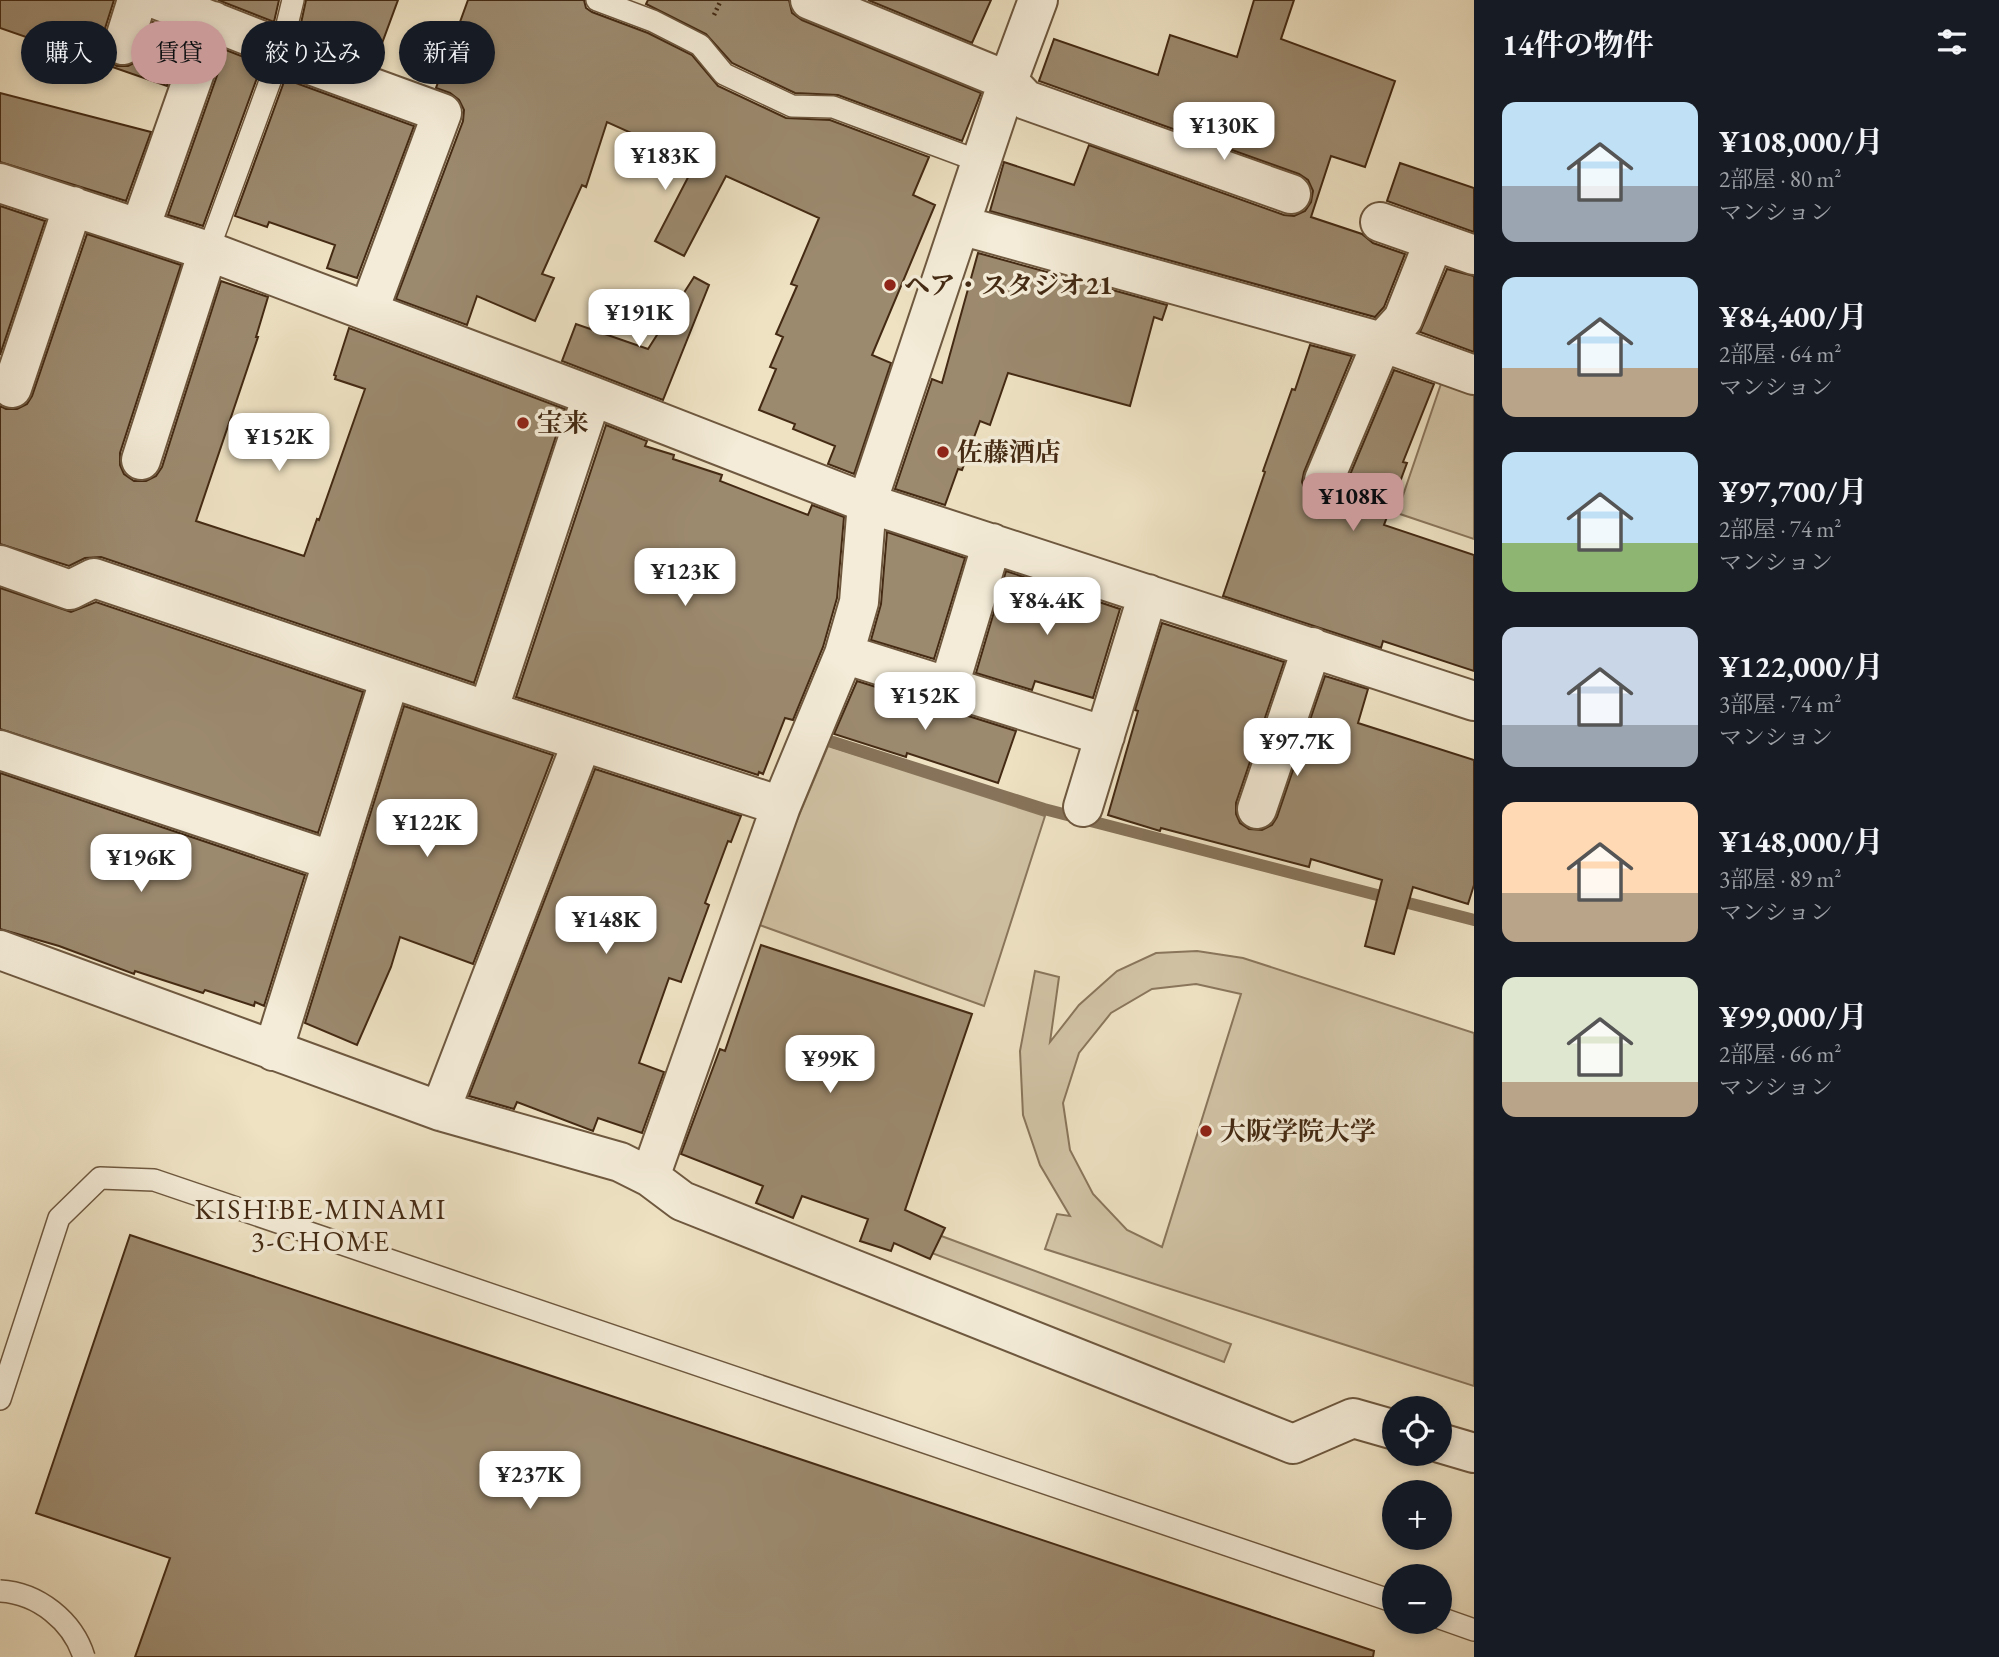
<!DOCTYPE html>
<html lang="ja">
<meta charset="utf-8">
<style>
:root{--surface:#171b24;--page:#242831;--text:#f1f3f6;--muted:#9ea1a6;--accent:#c59692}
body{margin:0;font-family:"EB Garamond","Noto Serif JP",serif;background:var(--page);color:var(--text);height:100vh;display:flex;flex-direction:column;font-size:26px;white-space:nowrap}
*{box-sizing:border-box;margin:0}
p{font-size:23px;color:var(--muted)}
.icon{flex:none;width:38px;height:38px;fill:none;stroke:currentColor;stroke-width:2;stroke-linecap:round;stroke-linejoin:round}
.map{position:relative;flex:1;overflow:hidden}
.sheet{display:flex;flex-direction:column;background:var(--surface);width:525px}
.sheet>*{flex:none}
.banner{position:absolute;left:21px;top:21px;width:665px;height:63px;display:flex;gap:14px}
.tools{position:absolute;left:1382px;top:1396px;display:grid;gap:14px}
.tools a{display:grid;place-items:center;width:70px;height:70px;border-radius:50%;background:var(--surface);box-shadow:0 4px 10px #0003;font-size:35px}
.price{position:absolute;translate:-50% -60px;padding:0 16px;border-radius:14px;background:#fff;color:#222;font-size:23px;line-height:46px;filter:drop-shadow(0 2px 4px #0008)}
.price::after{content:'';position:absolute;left:50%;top:42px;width:21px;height:16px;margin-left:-10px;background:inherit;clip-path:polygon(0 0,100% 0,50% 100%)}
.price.on{background:var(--accent);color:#111}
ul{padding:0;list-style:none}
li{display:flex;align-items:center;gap:21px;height:175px;padding:0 28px}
li span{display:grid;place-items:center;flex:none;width:196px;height:140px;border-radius:14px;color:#555}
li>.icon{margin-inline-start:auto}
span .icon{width:84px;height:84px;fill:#fffc;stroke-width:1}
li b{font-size:30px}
h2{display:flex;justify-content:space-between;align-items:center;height:84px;padding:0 28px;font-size:30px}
.chip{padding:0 24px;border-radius:32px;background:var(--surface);box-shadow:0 4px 10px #0003;font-size:24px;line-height:63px}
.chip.on{background:var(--accent);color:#111}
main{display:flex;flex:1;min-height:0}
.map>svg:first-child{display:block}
.green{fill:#d1c3a5;stroke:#8a765c;stroke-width:2;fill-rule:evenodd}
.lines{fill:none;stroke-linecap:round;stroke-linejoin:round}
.stream{stroke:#877359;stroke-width:12}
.building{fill:#9c8a6f;stroke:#442a13;stroke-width:2}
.lane-casing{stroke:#6e583f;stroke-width:24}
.street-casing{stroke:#6e583f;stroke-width:42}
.path{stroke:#442a13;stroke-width:4.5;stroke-dasharray:2 3.5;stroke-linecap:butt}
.lane{stroke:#f4ecd8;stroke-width:21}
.street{stroke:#f4ecd8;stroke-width:38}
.lane-bridge-casing{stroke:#6e583f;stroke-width:24;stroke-linecap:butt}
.lane-bridge{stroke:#f4ecd8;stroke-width:21}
.poi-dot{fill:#8f2418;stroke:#f4ecd8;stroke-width:2.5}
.labels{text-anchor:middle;stroke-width:7;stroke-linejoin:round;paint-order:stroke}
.poi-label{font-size:26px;font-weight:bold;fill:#442a13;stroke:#f4ecd8;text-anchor:start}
.neighbourhood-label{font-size:28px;letter-spacing:2px;fill:#442a13;stroke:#f4ecd8}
</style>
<main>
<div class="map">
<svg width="1474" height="1657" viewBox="0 0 1474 1657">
<rect width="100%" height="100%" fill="#eee2c3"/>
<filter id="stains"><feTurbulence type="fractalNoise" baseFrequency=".00286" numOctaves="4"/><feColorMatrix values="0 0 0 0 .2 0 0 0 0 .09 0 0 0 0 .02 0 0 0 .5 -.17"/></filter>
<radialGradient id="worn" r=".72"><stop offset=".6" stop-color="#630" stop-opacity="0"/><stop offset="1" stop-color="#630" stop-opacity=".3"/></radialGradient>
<!-- green -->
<path class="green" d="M1443,378L1474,389V539L1397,513Z
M828,746L1045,816L984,1006L754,923Z
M1197,951L1243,958L1474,1033V1386L1045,1249L1057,1214L1070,1216L1040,1165L1023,1115L1020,1051L1035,971L1059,977L1050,1042L1079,1005L1117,971L1156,953ZM1196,984L1241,994L1162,1247L1127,1230L1093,1194L1070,1150L1063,1103L1079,1053L1111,1013L1152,989Z
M928,1231L1231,1344L1224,1362L921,1249Z"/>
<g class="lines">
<!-- stream -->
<path class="stream" d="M833,742L1044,809L1474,920"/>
</g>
<!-- building -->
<path class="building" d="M0,0H114L102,38V49L107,60L117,66H128L138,61L144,52L153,22L185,34L167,86L0,28Z
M218,0H279L274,22Z
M306,0H398L374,65L298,37Z
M468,0H584L586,8L592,12L648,33L692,55L718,86L786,118L830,120L929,157L913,195L935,205L872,355L891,363L854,474L828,464L835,446L793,429L795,424L759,410L776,369L770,367L783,337L776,334L797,286L791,284L819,218L726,176L684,256L655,241L696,162L607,122L586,187L582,185L542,274L554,278L535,321L477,296L467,325L396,299L463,121L464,110L459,100L450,93L436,88Z
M648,0H789L792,13L802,20L981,93L962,141L838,95L795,93L732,63L706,34L646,4Z
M868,0H991L972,43Z
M1254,0H1294L1281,39L1395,81L1365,167L1331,156L1311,217L1362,234L1373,243L1405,254L1384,307L1375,317L990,211L1004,162L1074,185L1089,145L1284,215L1294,216L1305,211L1311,202L1313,191L1308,180L1299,174L1039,81L1054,39L1158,75L1170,35L1237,57Z
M226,50L254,61L261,67L203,226L168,215Z
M285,79L414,126L357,278L327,268L335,245L269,222L267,227L235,216Z
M0,93L151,132L126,201L0,162Z
M1400,163L1474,188V232L1387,201Z
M0,206L45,221L0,355Z
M87,234L181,265L120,453V465L124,474L134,481H146L156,476L162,467L221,281L268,297L256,337H258L196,521L304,556L317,519L319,520L365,389L335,379L336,376L334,375L349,328L565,409L474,683L101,557L85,558L69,566L0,544V406L6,409H17L27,404L32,396Z
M978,253L1167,305L1162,320L1154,317L1130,406L1008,373L990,425L980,421L962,470L958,469L945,505L895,489L932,379L942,383Z
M1447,269L1474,276V352L1420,332Z
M694,277L709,285L663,400L562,361L576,324L648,349Z
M1310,345L1352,356L1304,472L1302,482L1306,493L1316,500L1327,502L1338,497L1344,489L1394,370L1434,384L1403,462L1407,463L1384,525L1474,555V671L1383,641L1381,648L1223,596L1265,472L1263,471L1292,389L1295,390Z
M606,425L647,441L645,446L674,455L673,459L722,475L720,481L808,515L812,505L844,517L837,598L823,647L793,720L785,718L763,774L759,772L758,775L516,697Z
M887,532L965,558L934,659L871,640L881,604Z
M1006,571L1120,609L1093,698L1035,681L1032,690L976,673Z
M0,588L71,612L96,602L363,692L318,833L0,729Z
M1162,623L1284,662L1236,803V814L1240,823L1249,829L1262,830L1272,825L1277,817L1325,676L1368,689L1358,723L1474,760V885L1468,904L1413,887L1394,954L1365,946L1382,880L1311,859L1309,867L1161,828L1160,831L1108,815L1138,711L1135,710Z
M857,681L1016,731L998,783L907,753L906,757L834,734Z
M404,706L553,755L473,964L400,937L391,967L357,1045L305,1023Z
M595,769L741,816L731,842L728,841L705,903L709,905L681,982L669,978L639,1063L664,1072L642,1133L598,1118L593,1131L517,1102L514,1109L469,1096Z
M0,773L305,875L264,1006L255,1002L254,1006L205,990L203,993L135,971L134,974L59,946L0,929Z
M761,945L972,1014L905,1210L945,1228L930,1259L894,1243L891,1251L860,1241L868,1219L802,1196L793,1218L756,1203L763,1186L681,1154L720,1049L725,1051Z
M130,1235L1374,1651L1373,1657H135L170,1558L36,1513Z"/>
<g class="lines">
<defs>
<path id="lane" d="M597,0L653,21L700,45L724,74L792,106L833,107L981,162
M208,251L280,54L293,0
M0,1399L59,1218L100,1178L154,1180L1395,1602
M1440,1618L1474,1630"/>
<path id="street" d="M158,0L265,42L280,54L442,113L369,310
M810,0L1008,81L1026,100L1291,194
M123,45L137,0
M0,183L208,251L592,396L867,503L1474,701
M1380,222L1474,255
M960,225L1382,342L1474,375
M140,228L213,21
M12,388L73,206
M141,460L208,251
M1324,480L1382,342L1403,319L1434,241
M0,565L70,590L94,578L488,711L781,806
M844,654L1105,736
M949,686L992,543
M488,711L592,396
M0,750L333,861
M1083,807L1148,594
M1257,809L1312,647
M0,950L440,1111L620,1162L650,1177L682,1201L1293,1444L1353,1418L1395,1430
M273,1051L390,678
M440,1111L582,742
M650,1177L781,806L844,654L859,602L867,503L1008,81L1038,0
M1440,1443L1474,1453"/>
</defs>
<!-- lane casing -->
<use href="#lane" class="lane-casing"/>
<!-- street casing -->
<use href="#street" class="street-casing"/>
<!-- path -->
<path class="path" d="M714,15L721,0"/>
<!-- lane -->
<use href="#lane" class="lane"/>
<!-- street -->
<use href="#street" class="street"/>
<defs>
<path id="lane-bridge" d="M0,1591C38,1593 73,1621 84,1657"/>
</defs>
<!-- lane-bridge casing -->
<use href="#lane-bridge" class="lane-bridge-casing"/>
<!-- lane-bridge -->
<use href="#lane-bridge" class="lane-bridge"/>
</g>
<!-- markers -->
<g class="poi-dot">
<circle cx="890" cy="285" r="7"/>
<circle cx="523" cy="423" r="7"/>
<circle cx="943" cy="452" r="7"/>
<circle cx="1206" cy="1131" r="7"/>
</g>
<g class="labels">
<!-- poi labels -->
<g class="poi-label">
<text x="904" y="294">ヘア・スタジオ21</text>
<text x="537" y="432">宝来</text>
<text x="957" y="461">佐藤酒店</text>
<text x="1220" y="1140">大阪学院大学</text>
</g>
<!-- neighbourhood labels -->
<g class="neighbourhood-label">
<text x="321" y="1219">KISHIBE-MINAMI<tspan x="321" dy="32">3-CHOME</tspan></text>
</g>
</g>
<rect width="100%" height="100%" filter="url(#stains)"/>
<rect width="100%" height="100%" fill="url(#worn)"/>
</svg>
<div class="tools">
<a><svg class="icon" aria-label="locate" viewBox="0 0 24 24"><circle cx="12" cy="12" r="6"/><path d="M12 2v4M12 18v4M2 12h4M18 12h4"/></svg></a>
<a>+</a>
<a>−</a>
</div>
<b class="price" style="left:1224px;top:162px">¥130K</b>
<b class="price" style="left:665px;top:192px">¥183K</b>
<b class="price" style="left:639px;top:349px">¥191K</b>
<b class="price" style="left:279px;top:473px">¥152K</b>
<b class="price on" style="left:1353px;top:533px">¥108K</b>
<b class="price" style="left:685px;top:608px">¥123K</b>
<b class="price" style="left:1047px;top:637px">¥84.4K</b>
<b class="price" style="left:925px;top:732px">¥152K</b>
<b class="price" style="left:1297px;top:778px">¥97.7K</b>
<b class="price" style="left:427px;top:859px">¥122K</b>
<b class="price" style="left:141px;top:894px">¥196K</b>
<b class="price" style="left:606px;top:956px">¥148K</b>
<b class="price" style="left:830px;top:1095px">¥99K</b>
<b class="price" style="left:530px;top:1511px">¥237K</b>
<div class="banner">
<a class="chip">購入</a>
<a class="chip on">賃貸</a>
<a class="chip">絞り込み</a>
<a class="chip">新着</a>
</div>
</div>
<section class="sheet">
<h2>14件の物件<svg class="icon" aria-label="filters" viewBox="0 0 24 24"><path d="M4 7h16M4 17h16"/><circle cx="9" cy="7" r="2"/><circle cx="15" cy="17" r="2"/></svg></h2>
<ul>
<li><span style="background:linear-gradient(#bfe0f5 60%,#9aa5b1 0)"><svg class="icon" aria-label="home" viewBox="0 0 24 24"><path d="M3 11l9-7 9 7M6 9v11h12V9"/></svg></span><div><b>¥108,000/月</b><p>2部屋 · 80 m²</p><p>マンション</p></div></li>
<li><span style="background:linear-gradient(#bfe0f5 65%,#b9a48a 0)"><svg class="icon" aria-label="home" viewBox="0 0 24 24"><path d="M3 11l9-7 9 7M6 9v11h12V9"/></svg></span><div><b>¥84,400/月</b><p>2部屋 · 64 m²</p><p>マンション</p></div></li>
<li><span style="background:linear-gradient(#bfe0f5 65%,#8fb573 0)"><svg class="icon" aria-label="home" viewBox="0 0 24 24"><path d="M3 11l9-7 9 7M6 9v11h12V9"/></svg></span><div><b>¥97,700/月</b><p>2部屋 · 74 m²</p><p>マンション</p></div></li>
<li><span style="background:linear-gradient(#c9d6e8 70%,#9aa5b1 0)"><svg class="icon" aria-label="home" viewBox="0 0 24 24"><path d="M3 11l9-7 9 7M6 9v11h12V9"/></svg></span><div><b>¥122,000/月</b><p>3部屋 · 74 m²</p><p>マンション</p></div></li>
<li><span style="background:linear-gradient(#ffd9b3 65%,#b9a48a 0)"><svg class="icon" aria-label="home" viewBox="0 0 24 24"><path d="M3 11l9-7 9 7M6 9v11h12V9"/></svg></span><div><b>¥148,000/月</b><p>3部屋 · 89 m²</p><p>マンション</p></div></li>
<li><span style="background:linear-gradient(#dfe7d0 75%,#b9a48a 0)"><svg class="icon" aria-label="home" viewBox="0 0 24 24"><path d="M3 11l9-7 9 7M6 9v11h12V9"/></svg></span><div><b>¥99,000/月</b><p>2部屋 · 66 m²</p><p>マンション</p></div></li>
</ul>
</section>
</main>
